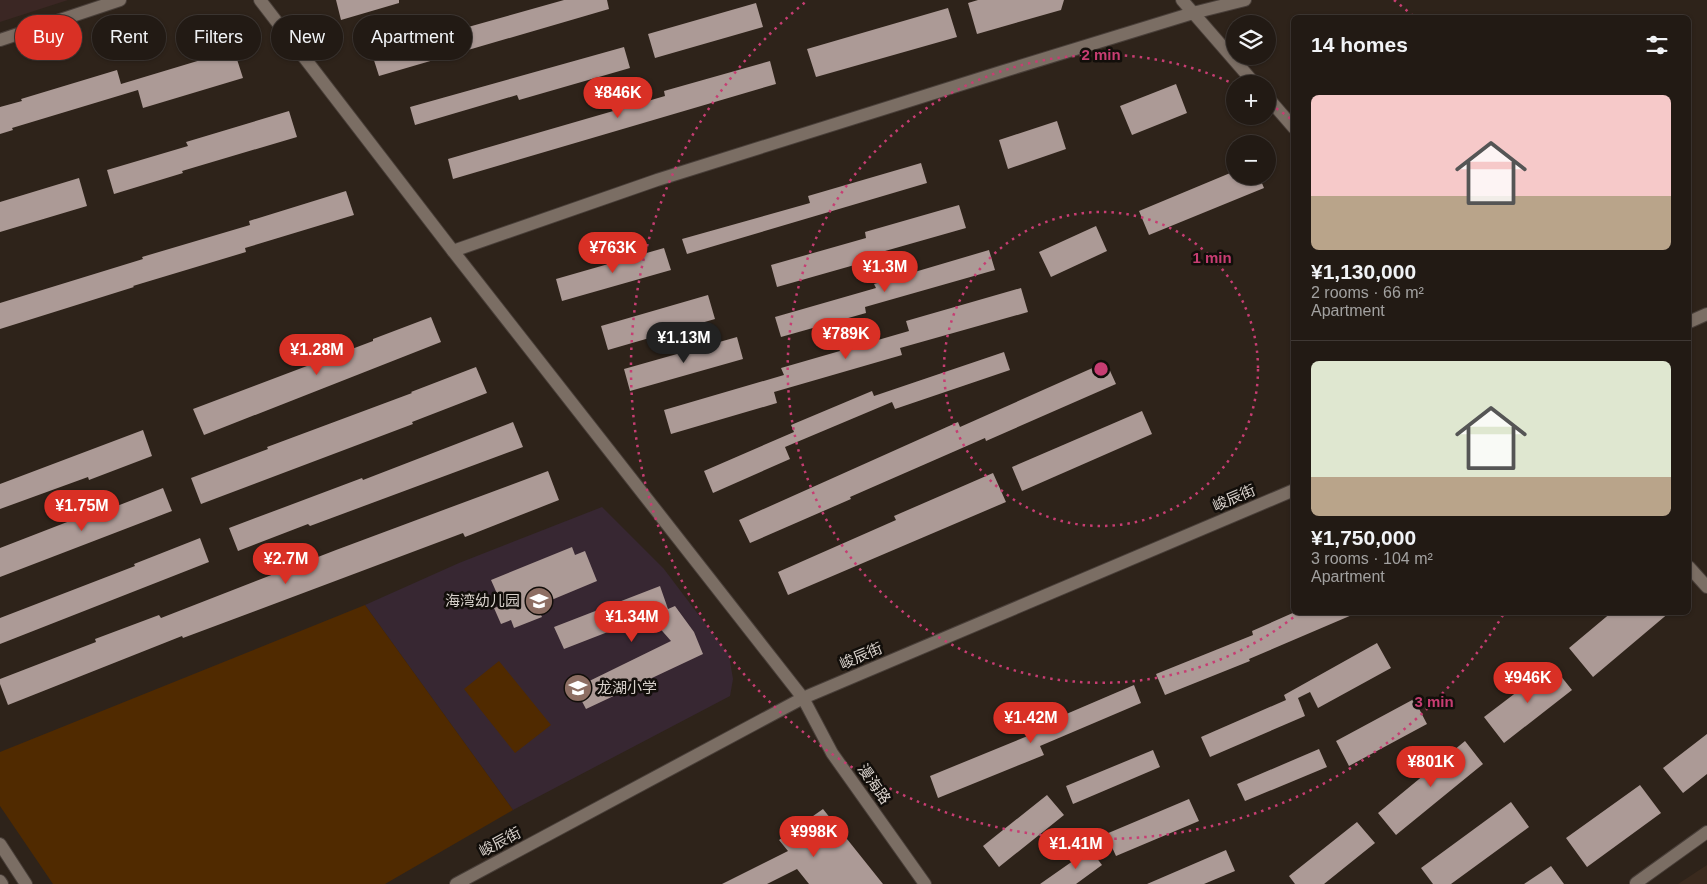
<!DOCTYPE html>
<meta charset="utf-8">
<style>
:root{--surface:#221a14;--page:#2e2722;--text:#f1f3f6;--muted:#a2a1a0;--line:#3f3834;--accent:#d93025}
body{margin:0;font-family:Helvetica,"Noto Sans SC",sans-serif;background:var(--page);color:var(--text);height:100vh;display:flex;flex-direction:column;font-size:19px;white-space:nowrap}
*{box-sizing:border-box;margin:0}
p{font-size:16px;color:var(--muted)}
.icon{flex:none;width:28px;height:28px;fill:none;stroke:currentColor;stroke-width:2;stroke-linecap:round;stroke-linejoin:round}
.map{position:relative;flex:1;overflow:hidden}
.panel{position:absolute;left:1291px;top:15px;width:400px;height:600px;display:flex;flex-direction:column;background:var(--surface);border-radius:8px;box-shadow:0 1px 4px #0004,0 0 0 1px var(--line)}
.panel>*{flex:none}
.banner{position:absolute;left:15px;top:15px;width:475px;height:45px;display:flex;gap:10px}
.controls{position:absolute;left:1226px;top:15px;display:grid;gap:10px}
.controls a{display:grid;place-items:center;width:50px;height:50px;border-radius:50%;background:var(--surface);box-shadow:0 1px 4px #0004,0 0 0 1px var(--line);font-size:25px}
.price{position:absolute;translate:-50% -42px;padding:0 11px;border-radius:18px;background:var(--accent);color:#fff;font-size:16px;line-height:32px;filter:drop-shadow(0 1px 2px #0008)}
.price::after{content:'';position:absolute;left:50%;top:30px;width:15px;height:11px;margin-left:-8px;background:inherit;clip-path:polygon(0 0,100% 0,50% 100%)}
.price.selected{background:#222;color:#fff}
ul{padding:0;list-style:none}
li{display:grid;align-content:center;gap:10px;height:265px;padding:0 20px}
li+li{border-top:1px solid var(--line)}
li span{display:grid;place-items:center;height:155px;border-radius:8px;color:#555}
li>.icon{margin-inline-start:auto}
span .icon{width:90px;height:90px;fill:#fffc;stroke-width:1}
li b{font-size:21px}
h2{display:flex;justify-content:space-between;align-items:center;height:60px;padding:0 20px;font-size:21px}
.pill{padding:0 18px;border-radius:22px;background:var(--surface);box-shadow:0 1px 4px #0004,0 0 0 1px var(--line);font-size:18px;line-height:45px}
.pill.selected{background:var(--accent);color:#fff}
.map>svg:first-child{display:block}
.commercial{fill:#3b2724}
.built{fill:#3a2a1e}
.education{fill:#372732}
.green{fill:#502a00}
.building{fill:#ac9a96}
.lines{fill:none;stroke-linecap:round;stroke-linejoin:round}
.minor-casing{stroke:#493f39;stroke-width:14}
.tertiary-casing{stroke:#493f39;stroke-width:14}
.minor{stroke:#7b6e64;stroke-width:12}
.tertiary{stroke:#7b6e64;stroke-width:12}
.ring{fill:none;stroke:#c73d72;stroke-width:2.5;stroke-dasharray:2.5 5}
.labels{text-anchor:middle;stroke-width:5;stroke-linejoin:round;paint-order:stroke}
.street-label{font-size:15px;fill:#d9d2cc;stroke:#120e0a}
.poi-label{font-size:15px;fill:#d9d2cc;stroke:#120e0a;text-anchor:end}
.centre{fill:#c73d72;stroke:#120e0a;stroke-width:2.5}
.ring-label{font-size:15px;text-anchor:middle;font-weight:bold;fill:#c73d72;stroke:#120e0a;stroke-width:5;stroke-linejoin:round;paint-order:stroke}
</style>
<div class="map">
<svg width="1707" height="884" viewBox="0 0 1707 884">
<rect width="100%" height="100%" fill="#2e231a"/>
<!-- commercial -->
<path class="commercial" d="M0,0H68L0,22Z"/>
<!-- built -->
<path class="built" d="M1707,865V884H1678Z"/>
<!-- education -->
<path class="education" d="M602,507L664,569L729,655L733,679L730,696L513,810L365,605L459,563Z"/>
<!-- green -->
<path class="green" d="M365,605L513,810L385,884H53L0,806V752Z
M499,661L551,725L515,753L464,689Z"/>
<!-- building -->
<path class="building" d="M336,0H399V3L341,20Z
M564,0H607L609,9L379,76L372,54Z
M978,0H1064L1061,10L977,34L968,3Z
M756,3L763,27L655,58L648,34Z
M948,8L957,37L816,77L807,49Z
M624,47L630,68L519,100L517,95L415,125L410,107Z
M234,50L243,78L143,108L138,90L12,128L13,130L0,134V107L22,101L21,99L117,70L121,84Z
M770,61L776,84L453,179L448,159L665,96L664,91Z
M1176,84L1187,113L1132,135L1120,106Z
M289,111L297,137L182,171L183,173L114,194L107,170L188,146L186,142Z
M1057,121L1066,149L1008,169L999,140Z
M921,163L927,183L687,254L682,239L810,203L808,196Z
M1235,171V176H1259L1264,188L1149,235L1139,211Z
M79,178L87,206L0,232V202Z
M346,191L354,215L245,248L246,252L133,286L134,287L0,329V303L143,259L142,257L250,225L249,221Z
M959,205L966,228L857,259L858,264L777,287L771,265L866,238L865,232Z
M1096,226L1107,251L1051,277L1039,252Z
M664,248L671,270L562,301L556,279Z
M989,250L995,270L865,307L866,313L781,337L775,317L876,288L874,284Z
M1021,288L1028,312L900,348L902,355L774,392L777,403L671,434L664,410L784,375L781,368L909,331L906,321Z
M708,295L715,319L608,350L601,326Z
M431,317L441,342L204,435L193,409L373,341V339Z
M737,337L743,359L630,391L624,369Z
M1004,352L1010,370L895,409L892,402L785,447L790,459L713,493L704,471L794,432L791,425L872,391L874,396Z
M1106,362L1116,384L986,441L985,438L850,497L851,499L750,543L739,520L958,422L960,427Z
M476,367L487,393L412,422L413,424L201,504L191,478L268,449L267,447L412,393L411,392Z
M1142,411L1152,434L1022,491L1012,467Z
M513,422L523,447L310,526L308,524L238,551L229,528L362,478L363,480Z
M143,430L152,456L89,480L88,477L0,509V484Z
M548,471L559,500L465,537L463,533L183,638L182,636L8,705L0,684V679L96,642L95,639L159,615L161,618L336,550Z
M993,473L1006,502L788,595L778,572L896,520L894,516Z
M163,488L172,511L0,577V548L93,512L94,515Z
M200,538L209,562L0,644V618L135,566L134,564Z
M572,547L575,555L585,551L597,581L537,606L542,617L514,628L511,620L501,624L494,608L502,605L491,580Z
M660,586L668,609L675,606L694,632L703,654L586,709L575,688L671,641L649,616L564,649L554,627Z
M1295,612H1359L1249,659L1250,661L1165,695L1156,674L1253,635L1252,631Z
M1612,612H1670L1593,677L1569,648Z
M1377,643L1391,668L1318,708L1310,692L1298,698L1305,716L1210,757L1201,737L1286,700L1284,695Z
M1552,665L1572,690L1504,743L1484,717Z
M1134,685L1141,703L1040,746L1044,755L938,798L930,776L1052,726L1050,721Z
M1414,699L1427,724L1349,766L1336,741Z
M1707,734V774L1683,793L1663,768Z
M1465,741L1483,764L1396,835L1378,813Z
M1319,749L1327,767L1245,801L1237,784Z
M1153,750L1160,767L1073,804L1066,786Z
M1640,785L1661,813L1587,867L1566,838Z
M1047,795L1064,815L999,867L983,846Z
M1189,799L1199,821L1116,856L1106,834Z
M1511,802L1529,827L1451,884H1433L1421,868Z
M823,809L883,884H809L797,869L767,884H722L788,851L779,840Z
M1357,822L1375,843L1324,884H1295L1289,876Z
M1090,849L1102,865L1076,884H1040Z
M1226,850L1235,871L1204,884H1147Z
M1551,866L1564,884H1524Z"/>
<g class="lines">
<defs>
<path id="minor" d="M1182,0L1255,84
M0,40L120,0
M1268,98L1294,128
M453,251L657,180L1004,71L1193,13L1245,0
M1689,567L1707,587
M1636,883L1707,832"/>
<path id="tertiary" d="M260,0L453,251L803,698L832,753L925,884
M1689,322L1707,314
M0,844L26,884
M0,881L2,884
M456,884L803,698L1294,490"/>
</defs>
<!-- minor casing -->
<use href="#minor" class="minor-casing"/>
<!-- tertiary casing -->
<use href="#tertiary" class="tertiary-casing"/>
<!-- minor -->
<use href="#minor" class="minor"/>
<!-- tertiary -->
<use href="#tertiary" class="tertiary"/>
</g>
<!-- distance rings -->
<g class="ring">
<circle cx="1101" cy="369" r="157"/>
<path d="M1299 613A314 314 0 1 1 1234 84M1270 104A314 314 0 0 1 1292 120"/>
<path d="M1503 615A471 471 0 1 1 808 0M1394 0A471 471 0 0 1 1413 16"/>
</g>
<!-- icons -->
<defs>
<symbol id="school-disc" viewBox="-11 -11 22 22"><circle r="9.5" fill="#8d6e63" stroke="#120e0a"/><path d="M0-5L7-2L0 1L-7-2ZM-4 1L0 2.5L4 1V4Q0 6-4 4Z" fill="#fff"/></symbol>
</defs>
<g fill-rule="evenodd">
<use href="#school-disc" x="523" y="585" width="32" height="32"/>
<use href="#school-disc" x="562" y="672" width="32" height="32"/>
</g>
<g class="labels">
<!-- street labels -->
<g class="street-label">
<text transform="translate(1234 498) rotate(-23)" y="5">峻辰街</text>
<text transform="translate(861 656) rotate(-23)" y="5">峻辰街</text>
<text transform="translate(874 784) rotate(55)" y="5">漫海路</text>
<text transform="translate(500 842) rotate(-28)" y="5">峻辰街</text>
</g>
<!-- poi labels -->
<g class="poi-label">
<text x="520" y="606">海湾幼儿园</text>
<text x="597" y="693" text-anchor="start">龙湖小学</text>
</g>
</g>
<circle cx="1101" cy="369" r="8" class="centre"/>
<g class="ring-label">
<text x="1101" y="60">2 min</text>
<text x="1212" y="263">1 min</text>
<text x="1434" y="707">3 min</text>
</g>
</svg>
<div class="controls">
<a><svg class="icon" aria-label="layers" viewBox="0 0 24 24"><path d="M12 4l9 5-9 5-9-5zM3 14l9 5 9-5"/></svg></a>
<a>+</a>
<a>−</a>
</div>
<b class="price" style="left:618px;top:119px">¥846K</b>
<b class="price" style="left:613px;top:274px">¥763K</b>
<b class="price" style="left:885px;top:293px">¥1.3M</b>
<b class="price" style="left:846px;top:360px">¥789K</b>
<b class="price selected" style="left:684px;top:364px">¥1.13M</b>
<b class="price" style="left:317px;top:376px">¥1.28M</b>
<b class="price" style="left:82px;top:532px">¥1.75M</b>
<b class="price" style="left:286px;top:585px">¥2.7M</b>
<b class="price" style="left:632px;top:643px">¥1.34M</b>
<b class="price" style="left:1528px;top:704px">¥946K</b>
<b class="price" style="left:1031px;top:744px">¥1.42M</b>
<b class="price" style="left:1431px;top:788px">¥801K</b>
<b class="price" style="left:814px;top:858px">¥998K</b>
<b class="price" style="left:1076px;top:870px">¥1.41M</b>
<div class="banner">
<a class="pill selected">Buy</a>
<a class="pill">Rent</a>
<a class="pill">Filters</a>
<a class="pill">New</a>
<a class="pill">Apartment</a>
</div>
<section class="panel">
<h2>14 homes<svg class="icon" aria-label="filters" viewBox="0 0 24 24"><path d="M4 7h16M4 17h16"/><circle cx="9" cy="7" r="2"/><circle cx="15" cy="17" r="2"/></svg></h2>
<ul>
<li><span style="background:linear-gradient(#f6c9c9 65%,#b9a48a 0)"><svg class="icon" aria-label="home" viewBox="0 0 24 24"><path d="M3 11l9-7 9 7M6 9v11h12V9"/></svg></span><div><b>¥1,130,000</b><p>2 rooms · 66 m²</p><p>Apartment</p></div></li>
<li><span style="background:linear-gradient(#dfe7d0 75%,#b9a48a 0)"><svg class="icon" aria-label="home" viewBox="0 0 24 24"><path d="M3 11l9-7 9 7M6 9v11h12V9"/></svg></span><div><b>¥1,750,000</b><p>3 rooms · 104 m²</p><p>Apartment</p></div></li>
</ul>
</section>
</div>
